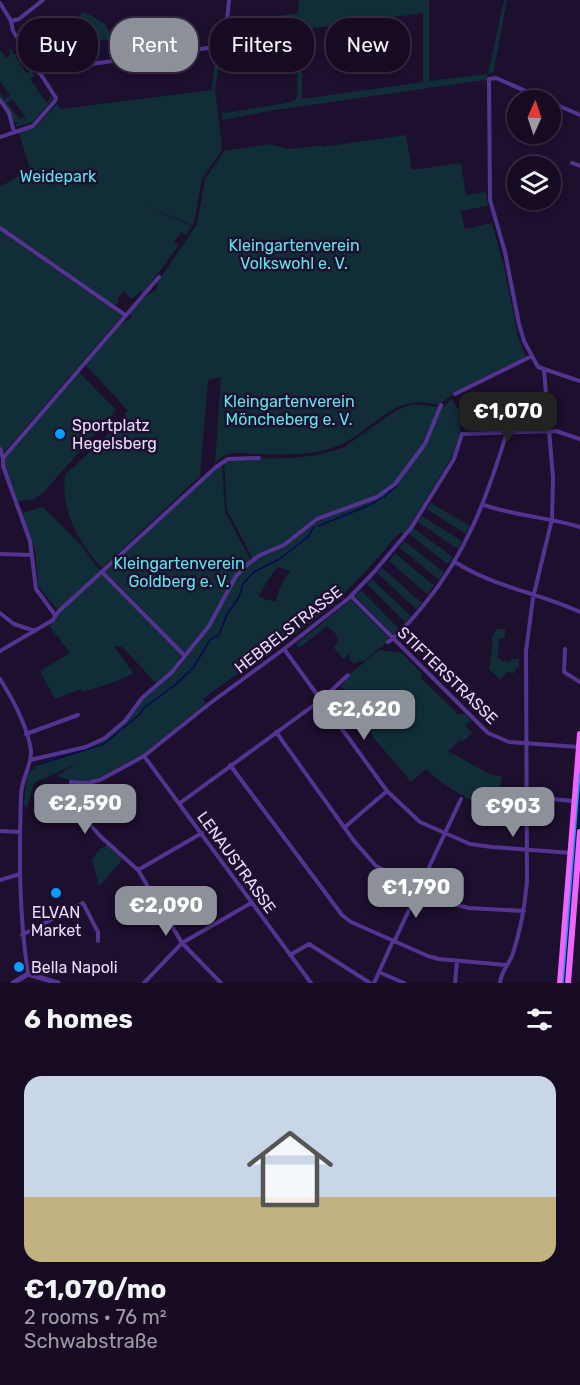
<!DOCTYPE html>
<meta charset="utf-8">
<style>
:root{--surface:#160b22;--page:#1f142a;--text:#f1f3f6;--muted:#9e9ba5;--line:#352b40;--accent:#8c9099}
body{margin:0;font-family:Rubik,sans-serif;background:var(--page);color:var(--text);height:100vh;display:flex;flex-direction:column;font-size:22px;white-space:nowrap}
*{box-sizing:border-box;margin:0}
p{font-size:20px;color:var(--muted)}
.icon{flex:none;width:33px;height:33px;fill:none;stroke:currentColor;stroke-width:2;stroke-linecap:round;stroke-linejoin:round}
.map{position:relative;height:983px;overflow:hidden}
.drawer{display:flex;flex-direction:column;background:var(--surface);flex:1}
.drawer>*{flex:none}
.banner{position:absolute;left:18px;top:18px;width:544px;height:54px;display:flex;gap:12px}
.needle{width:39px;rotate:3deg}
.fabs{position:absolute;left:507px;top:90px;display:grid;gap:12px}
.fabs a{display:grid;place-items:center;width:54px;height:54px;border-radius:50%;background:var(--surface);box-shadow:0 3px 9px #0003,0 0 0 2px var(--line);font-size:30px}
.price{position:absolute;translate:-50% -51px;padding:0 14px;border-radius:12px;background:var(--accent);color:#fff;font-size:20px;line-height:39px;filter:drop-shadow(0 2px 3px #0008)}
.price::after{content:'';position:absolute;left:50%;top:36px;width:18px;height:14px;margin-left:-9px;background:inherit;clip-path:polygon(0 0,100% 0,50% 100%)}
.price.current{background:#222;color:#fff}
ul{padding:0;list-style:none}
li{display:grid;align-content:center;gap:12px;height:318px;padding:0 24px}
li span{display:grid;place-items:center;height:186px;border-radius:18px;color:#555}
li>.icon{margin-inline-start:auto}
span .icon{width:108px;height:108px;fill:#fffc;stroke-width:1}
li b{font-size:26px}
h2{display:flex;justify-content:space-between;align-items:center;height:72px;padding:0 24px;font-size:26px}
.chip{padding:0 21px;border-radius:24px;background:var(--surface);box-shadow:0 3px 9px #0003,0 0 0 2px var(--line);font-size:21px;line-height:54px}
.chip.current{background:var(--accent);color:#fff}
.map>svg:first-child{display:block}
.green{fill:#112e38;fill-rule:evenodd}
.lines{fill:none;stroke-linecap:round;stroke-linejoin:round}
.stream{stroke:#050b50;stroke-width:1.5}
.minor{stroke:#533591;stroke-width:4}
.tertiary{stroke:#533591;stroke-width:5}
.primary{stroke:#f262ff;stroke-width:6}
.tram{stroke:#079eff;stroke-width:1.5}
.poi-dot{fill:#079eff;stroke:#1d0f2e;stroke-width:2}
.labels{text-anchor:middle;stroke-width:5;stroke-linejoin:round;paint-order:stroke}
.park-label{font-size:16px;fill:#5ae6ec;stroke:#1d0f2e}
.poi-label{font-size:16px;fill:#eadbff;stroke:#1d0f2e;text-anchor:start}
.street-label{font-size:16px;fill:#eadbff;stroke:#1d0f2e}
</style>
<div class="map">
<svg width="580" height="983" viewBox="0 0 580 983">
<rect width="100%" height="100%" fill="#1d0f2e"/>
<!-- green -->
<path class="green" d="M299,0H429V81L488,74L504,0H507L493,73L488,74L485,84L484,80L269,111L223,120L222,112L225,113L292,102L297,98L298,38L226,48L229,24L298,13ZM423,13V82L302,99V30Z
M84,12L104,23L114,39L89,42L86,38L65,51L54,37Z
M9,49H11L14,55L22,50L26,56L23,58L21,54L16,57L26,73L31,70L35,76L30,79L46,102L51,99L49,97L51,96L53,99L33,122L16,127L17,122H14L6,105L8,104L20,120L24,117L27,123L25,117L12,99L5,105L0,97V92L4,99L10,96L0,81V50L6,58L11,54Z
M219,49H221V53L215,89L222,147L220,153L202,179L194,223L192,225L135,201L192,226L186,235L181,232L174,242L179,245L144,292L141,291L133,298H130L124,291L117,300L119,302L114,306L0,227V187L30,169L19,133L37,126L57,104L61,109L212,90L214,67Z
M406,135L412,170L461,163L466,195L486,192L488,206L461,211L465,229L492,223L504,267L519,340L526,357L456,392L438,405C390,391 373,435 332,448C307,456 280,455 254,454C246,454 234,452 226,455C222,456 218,460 215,462L221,377L208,380L200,476L102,568C79,544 60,509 65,475L125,418V413L128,411L85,364L120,325L132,317L130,313L143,298L157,289V283L197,224L205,179L224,151L269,144L289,149L321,145L322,147Z
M0,231L122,316L0,457Z
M78,371L116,410L43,493L32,500L18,501L4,466V458Z
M452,399L459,411H463L459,438L453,455L405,533H399C378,557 358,582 333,604C293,639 246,666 203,699L206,703L143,754L99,778L89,781L69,780L56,776L78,763L34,783L27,808L24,804L26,783L29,772L37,767L36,764L86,749L107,739L127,720L143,700L178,669L210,627L237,576L261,556L281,548L313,524L390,491L426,445L442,408ZM277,567L290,571L280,587L276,601L266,600L258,596Z
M412,404L439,407L423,444L396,482L385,491L371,498L315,518L283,544L253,559L227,510L224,463L240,459L292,458L318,455L343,448L395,411Z
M222,464L225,511L251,561L235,575L208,625L185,653L105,571Z
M431,503L470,526L466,534L427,509Z
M43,507L81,545L100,571L58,610L41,590L38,584L35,550L22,513Z
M422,516L462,541L458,549L418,522Z
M413,528L453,557L448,564L409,534Z
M404,541L444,572L439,580L399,547Z
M395,553L434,586L427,594L389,561Z
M382,568L422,603L416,609L377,573Z
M102,574L181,655L173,669L156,683L122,647L114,646L133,673C117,683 101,686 83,692L81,689L55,699L40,671L70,653L50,627L60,612Z
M372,579L411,616L405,622L367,584Z
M361,590L399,629L393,635L355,596Z
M351,600L389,638L387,642L364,661H359L354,664L349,658L351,652L343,659L333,647L339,641L335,633L327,626L299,648L296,644Z
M496,629H505V638H499L498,658L503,661L511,662V659H519V667L515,669V673L507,672L500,680L489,669L493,642L492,638Z
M379,650L402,653L421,673V678L458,714H465L471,720L465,726L472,733L462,742L460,740L448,751L491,775L502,776L499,792L506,794V795H502L501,810C478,808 442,785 426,769L411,782L347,706L350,704L353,707L356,704L341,686L345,682L344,679Z
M107,845L123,859L99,886L92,860L100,848H104Z"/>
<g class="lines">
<!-- stream -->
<path class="stream" d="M384,497L397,486
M318,526L370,505L381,498
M37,765L104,744L139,715L145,707L174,686L193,668L210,640L219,635L227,614L239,597L243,584L254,572L281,558L295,547L308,537L314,527"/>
<!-- minor -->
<path class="minor" d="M0,3L11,21L13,31L56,98L55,101L33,126L0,137
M11,21L19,19L43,0
M39,73L47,70L223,46L225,41L229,0
M0,100L9,113L14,132
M546,100L496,78L489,79L490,200L505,252L519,324L524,341L538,367L580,381
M550,102L580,115
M572,163L580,166
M0,228L125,315
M455,394L532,356
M0,449L3,458V466L30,541L36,589L55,615
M3,458L159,277
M484,505C515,516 548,517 580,527
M0,554L32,555
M455,562C494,587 539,593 580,612
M102,572L184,655
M351,596L488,733L509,742L579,747
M0,613L14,624L35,631
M388,642C401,633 412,619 423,606C467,553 487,497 507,432
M284,649L387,791L420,822L470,844L492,847L572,853
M565,649L564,672L580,682
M0,651L53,620L58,612L216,467L228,459L259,458
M0,679C14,701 27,725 31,750C32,765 21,780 21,795C19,855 19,915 28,974
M276,732L354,841L376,866L453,904L469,908L524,911
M26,734L78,715
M144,756L311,983
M30,760L86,747L105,738L125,721L142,698L172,672L209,626L236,576L248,564L260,555L284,545L317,519L377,497L395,484L425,444L441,405
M230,765L342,915L351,922L428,956L439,959L506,965
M527,797L574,801
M180,803L321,700L348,675
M345,827L387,791
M0,831L20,832
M138,870L202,833
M0,880L20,874
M22,935L83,903L98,932V941
M394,942L461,799
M290,955L309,944L370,983
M379,972L404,983
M144,983L182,943L251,903
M221,983L182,943L138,870L100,836L88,822L74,798L71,782L88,783L100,780L144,756L209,704L284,649L349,598L374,572L411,528L454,459L462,434L556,431L580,439
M374,983L393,941
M455,983L457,961
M500,983C501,970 510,964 513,953C521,929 525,905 527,881L526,651L533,598L552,519L553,478L544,370"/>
<!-- tertiary -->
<path class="tertiary" d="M13,983L28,974L58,983"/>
<!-- primary -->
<path class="primary" d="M560,983L580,734
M568,983L580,832"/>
<!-- tram -->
<path class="tram" d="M563,983L580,773"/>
</g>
<!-- markers -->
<g class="poi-dot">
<circle cx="60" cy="434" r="6"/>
<circle cx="56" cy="893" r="6"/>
<circle cx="19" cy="967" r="6"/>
</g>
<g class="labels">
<!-- park labels -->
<g class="park-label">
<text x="58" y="182">Weidepark</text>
<text x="294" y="251">Kleingartenverein<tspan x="294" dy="18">Volkswohl e. V.</tspan></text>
<text x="289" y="407">Kleingartenverein<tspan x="289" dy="18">Möncheberg e. V.</tspan></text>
<text x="179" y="569">Kleingartenverein<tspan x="179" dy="18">Goldberg e. V.</tspan></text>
</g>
<!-- poi labels -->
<g class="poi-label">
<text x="72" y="431">Sportplatz<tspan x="72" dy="18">Hegelsberg</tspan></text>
<text x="56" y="918" text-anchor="middle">ELVAN<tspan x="56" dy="18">Market</tspan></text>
<text x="31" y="973">Bella Napoli</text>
</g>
<!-- street labels -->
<g class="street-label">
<text transform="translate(288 629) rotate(-38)" y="6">HEBBELSTRASSE</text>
<text transform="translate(448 675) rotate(44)" y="6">STIFTERSTRASSE</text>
<text transform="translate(237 862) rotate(54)" y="6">LENAUSTRASSE</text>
</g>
</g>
</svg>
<div class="fabs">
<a><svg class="needle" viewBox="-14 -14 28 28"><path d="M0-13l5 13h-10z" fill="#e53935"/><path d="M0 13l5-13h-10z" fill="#9e9ba5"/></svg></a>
<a><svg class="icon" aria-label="layers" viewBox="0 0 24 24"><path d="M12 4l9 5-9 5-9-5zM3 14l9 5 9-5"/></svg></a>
</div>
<b class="price current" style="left:508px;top:443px">€1,070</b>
<b class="price" style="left:364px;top:741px">€2,620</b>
<b class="price" style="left:85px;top:835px">€2,590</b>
<b class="price" style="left:513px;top:838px">€903</b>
<b class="price" style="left:416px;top:919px">€1,790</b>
<b class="price" style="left:166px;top:937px">€2,090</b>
<div class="banner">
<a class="chip">Buy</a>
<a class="chip current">Rent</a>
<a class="chip">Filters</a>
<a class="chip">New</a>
</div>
</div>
<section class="drawer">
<h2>6 homes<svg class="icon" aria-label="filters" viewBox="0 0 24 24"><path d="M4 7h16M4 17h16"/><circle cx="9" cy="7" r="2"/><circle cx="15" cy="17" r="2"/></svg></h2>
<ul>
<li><span style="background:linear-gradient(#c9d6e8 65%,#c2b280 0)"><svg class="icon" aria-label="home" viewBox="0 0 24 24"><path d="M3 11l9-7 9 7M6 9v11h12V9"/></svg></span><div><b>€1,070/mo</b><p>2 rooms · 76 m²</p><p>Schwabstraße</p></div></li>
</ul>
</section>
